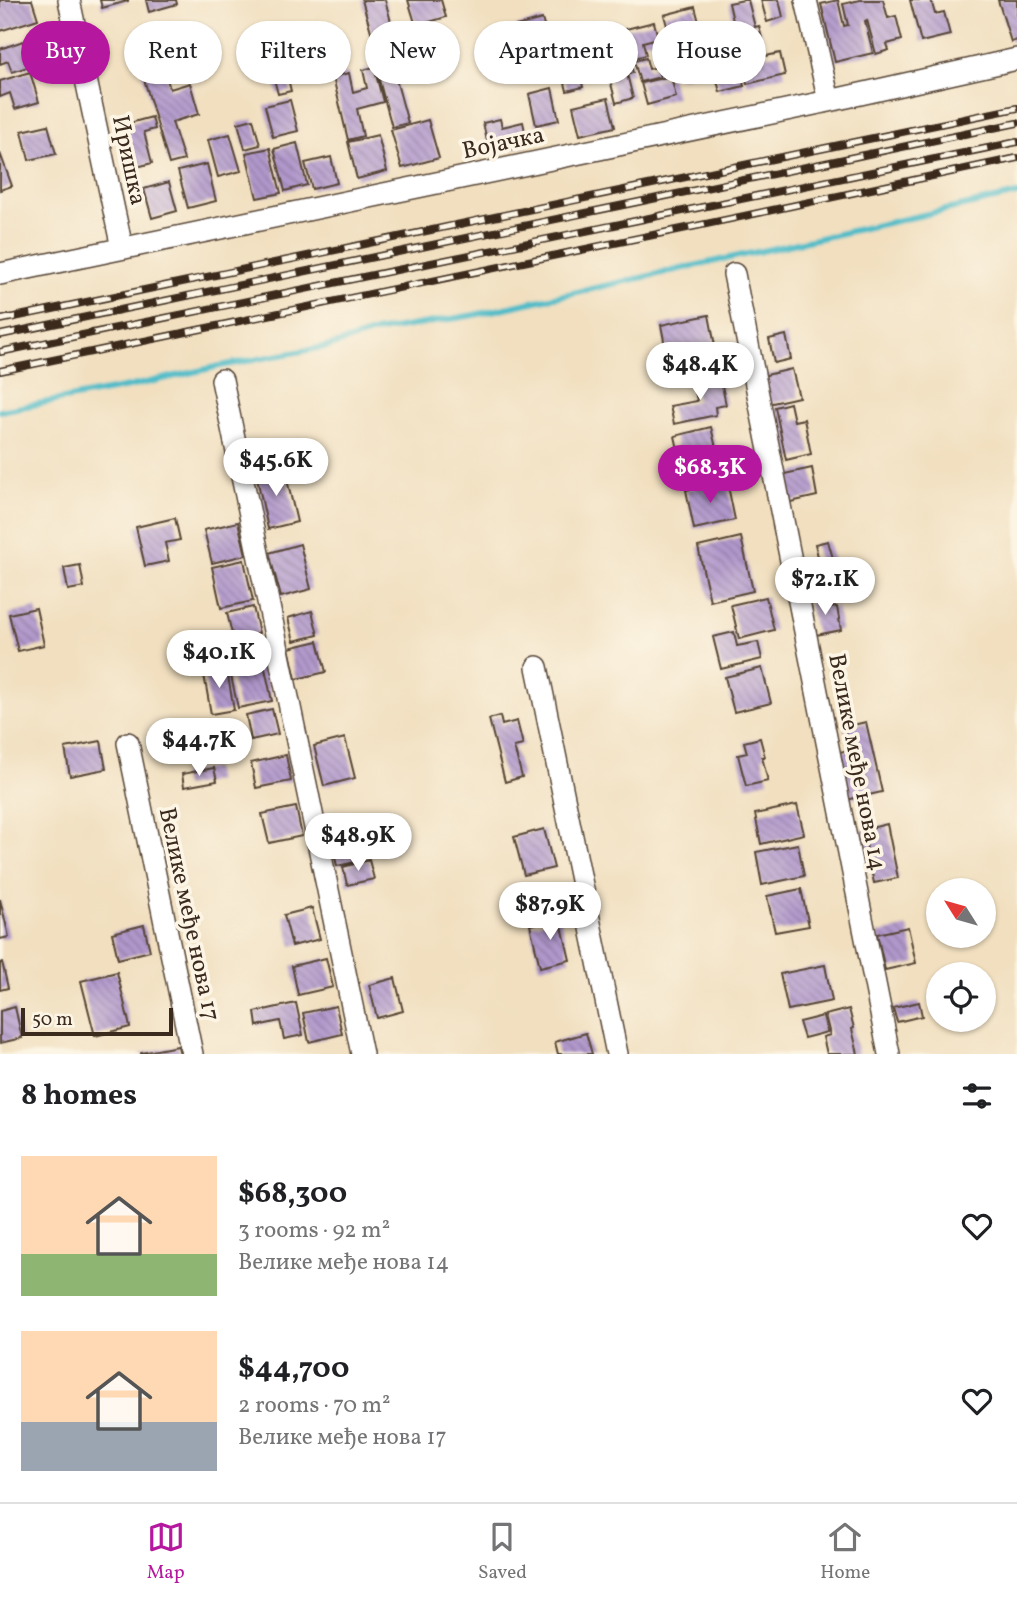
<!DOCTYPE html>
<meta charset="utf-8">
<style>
:root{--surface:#fff;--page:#f2f2f2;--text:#202124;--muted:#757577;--line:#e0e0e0;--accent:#b5179e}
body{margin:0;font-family:Vollkorn,serif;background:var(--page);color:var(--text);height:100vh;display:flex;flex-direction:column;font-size:26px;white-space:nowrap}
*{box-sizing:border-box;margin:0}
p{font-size:23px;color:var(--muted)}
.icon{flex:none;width:38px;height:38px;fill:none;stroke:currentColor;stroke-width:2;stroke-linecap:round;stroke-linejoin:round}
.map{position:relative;height:1054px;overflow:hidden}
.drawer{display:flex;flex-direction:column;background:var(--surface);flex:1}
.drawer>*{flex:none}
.top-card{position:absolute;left:21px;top:21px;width:976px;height:63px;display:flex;gap:14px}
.needle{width:46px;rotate:307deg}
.tools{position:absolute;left:926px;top:878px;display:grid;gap:14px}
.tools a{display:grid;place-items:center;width:70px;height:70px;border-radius:50%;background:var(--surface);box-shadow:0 2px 5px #0004;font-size:35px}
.scale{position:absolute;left:21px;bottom:18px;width:152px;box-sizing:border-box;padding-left:7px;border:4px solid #3b2a1e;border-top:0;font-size:19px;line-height:24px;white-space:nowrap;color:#3b2a1e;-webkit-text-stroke:5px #fcf5e5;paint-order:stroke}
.price{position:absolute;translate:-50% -60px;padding:0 16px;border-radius:24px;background:#fff;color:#222;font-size:23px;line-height:46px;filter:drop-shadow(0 2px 4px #0008)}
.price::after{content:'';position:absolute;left:50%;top:42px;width:21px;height:16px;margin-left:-10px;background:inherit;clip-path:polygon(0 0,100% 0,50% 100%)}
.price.current{background:var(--accent);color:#fff}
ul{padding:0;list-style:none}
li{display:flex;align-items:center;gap:21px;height:175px;padding:0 21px}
li span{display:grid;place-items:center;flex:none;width:196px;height:140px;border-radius:0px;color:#555}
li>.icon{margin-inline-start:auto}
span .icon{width:84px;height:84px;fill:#fffc;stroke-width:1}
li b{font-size:30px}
h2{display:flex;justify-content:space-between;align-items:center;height:84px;padding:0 21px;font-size:30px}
.pill{padding:0 24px;border-radius:32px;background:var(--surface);box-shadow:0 2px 5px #0004;font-size:24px;line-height:63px}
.pill.current{background:var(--accent);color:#fff}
.tabs{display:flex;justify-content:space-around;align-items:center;height:98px;border-top:2px solid var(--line);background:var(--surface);font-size:19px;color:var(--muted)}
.tabs a{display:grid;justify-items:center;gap:4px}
.tabs .current{color:var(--accent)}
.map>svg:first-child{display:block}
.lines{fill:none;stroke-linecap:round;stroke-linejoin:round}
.stream{stroke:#4fbcc8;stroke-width:6}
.building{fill:url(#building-back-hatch)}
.minor-casing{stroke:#564536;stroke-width:24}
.minor{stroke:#fff;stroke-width:21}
.rail-casing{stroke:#3b2a1e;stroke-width:8}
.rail{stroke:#fcf5e5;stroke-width:5;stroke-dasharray:16;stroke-linecap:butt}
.labels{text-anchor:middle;stroke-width:7;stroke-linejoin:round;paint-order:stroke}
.street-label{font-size:24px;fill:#3b2a1e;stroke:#fcf5e5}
</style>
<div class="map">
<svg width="1017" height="1054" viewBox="0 0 1017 1054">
<defs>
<pattern id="building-back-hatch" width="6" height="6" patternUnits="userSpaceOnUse" patternTransform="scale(1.75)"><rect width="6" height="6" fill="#b198cc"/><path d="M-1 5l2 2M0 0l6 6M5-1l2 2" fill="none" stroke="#917ca5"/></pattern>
</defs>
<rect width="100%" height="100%" fill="#fcf5e5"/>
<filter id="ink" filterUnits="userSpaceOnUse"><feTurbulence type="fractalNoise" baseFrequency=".0143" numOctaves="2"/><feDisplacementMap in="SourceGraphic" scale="14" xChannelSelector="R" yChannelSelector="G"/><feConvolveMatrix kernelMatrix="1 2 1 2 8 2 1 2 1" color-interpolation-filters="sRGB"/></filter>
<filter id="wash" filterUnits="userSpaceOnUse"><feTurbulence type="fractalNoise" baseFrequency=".00686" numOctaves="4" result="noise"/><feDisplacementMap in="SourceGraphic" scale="28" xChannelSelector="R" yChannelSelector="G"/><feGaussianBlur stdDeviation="1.57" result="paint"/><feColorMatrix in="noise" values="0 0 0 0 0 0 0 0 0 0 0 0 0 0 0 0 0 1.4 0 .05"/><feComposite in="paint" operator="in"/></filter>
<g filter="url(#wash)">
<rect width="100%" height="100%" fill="#f1dfbf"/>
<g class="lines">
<!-- stream -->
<path class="stream" d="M0,411L128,387L220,366L330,346L375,332L474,315L1017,194"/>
</g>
<g id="blocks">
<!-- building -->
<path class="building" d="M0,0H32L38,19L0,31Z
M100,0H128V1L102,8Z
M146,0H176L177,4L149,12Z
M362,0H385L393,29L372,35Z
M408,0H441L446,17L416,26Z
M744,0H748L755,27L759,26L766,56L780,53L785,75L747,84L729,3Z
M761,0H779L783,17L767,22Z
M838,0L844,26L848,25L843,4L860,0H883L888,18L896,16L902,40L887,44L889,50L876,54L867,20L865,21L873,53L835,62L821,4Z
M910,0H931L935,14L944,12L950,35L921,42Z
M998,0H1017V40L1011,42Z
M695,7L700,26L669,33L664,15Z
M542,19L548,40L521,47L516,26Z
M654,22L658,38L643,42L646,55L634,58L626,29Z
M596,31L599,45L576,50L574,36Z
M395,33L399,49L419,43L423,61L381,73L371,40Z
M691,35L701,72L680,78L670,41Z
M514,37L520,62L499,67L493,43Z
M23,41L31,66L12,72L8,61L0,64V49Z
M280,46L291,91L278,94L266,50Z
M735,52L744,86L720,92L711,58Z
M160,56L170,89L190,83L199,114L172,122L184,160L169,164L139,62Z
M576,56L583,87L567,91L559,59Z
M646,58L649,69L657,67L660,77L640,82L634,61Z
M630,62L633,73L627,74L633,98L616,103L607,68Z
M374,67L383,102L357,109L363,136L348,140L333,77L349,73L353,92L367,88L363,70Z
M30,72L39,102L15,109L10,93L0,97V81Z
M394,72L408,123L392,127L378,76Z
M671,76L676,97L647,105L641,83Z
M552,88L559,120L536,125L529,94Z
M608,98L615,127L580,135L573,106Z
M290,100L298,131L273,137L265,106Z
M152,117L155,129L144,132L152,163L137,167L126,124Z
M253,119L260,145L245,149L238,123Z
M500,119L502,127L523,122L528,145L490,154L483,123Z
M428,120L439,158L402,168L391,130Z
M48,125L56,154L29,160L22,131Z
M230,134L241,171L218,177L208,140Z
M378,135L387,171L357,179L348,142Z
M297,143L307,185L285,191L274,149Z
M270,148L281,193L257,198L246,153Z
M0,153L12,186L0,190Z
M331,157L337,183L312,189L305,163Z
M207,164L216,201L188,208L178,171Z
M169,182L177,211L152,218L144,189Z
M709,315L715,346L667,356L661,325Z
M786,335L791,359L774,363L769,339Z
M792,369L799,397L768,404L762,376Z
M710,377L711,383L721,381L726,405L715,407L716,415L674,424L670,406L697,401L693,381Z
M790,403L794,421L804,419L811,454L786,460L775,407Z
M711,427L717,452L699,457L700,463L682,467L675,436Z
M709,465L713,481L685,487L682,470Z
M284,467L297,522L268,529L256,473Z
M812,468L817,496L786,503L780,475Z
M727,481L735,520L694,529L686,490Z
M175,518L180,540L165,543L169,561L145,566L136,527Z
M238,522L246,555L212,563L204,530Z
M741,537L753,591L710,601L698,547Z
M828,541L834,562L820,565L815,544Z
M300,544L311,589L281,597L269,553Z
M244,560L253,601L221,608L212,567Z
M80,565L84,587L68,590L64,568Z
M766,597L774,630L739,639L731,605Z
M827,598L829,608L837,607L841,630L816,635L809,602Z
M253,607L259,633L233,638L227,613Z
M36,608L44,645L18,651L9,614Z
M312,611L318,635L294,641L288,618Z
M734,632L737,646L758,642L762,659L721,669L713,637Z
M230,636L234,662L194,669L190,643Z
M318,641L326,672L296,679L289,648Z
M263,659L272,701L238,708L229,667Z
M226,665L234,710L211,714L203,669Z
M762,668L771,703L734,712L725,677Z
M272,709L278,734L251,740L246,715Z
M500,716L502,725L517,721L523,745L514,747L522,777L505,782L489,719Z
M866,722L882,792L846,800L835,753L849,750L844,727Z
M345,738L355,778L324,786L314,746Z
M760,738L765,757H762L768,781L746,786L738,755L747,753L744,742Z
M101,741L106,769L70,776L65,748Z
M286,755L291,781L256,788L251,763Z
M214,768L217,781L184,787L182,774Z
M797,805L804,834L761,844L755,814Z
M296,807L302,836L269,843L262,814Z
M887,824L898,878L874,883L863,830Z
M353,828L360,861L337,866L334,853L329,854L324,835Z
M544,829L554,868L524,875L514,837Z
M798,844L804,876L762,885L756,852Z
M369,860L374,879L347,885L343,867Z
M801,889L809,926L775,932L767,896Z
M0,899L9,937L0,939Z
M312,908L320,939L292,946L284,915Z
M560,918L570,960L540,967L530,925Z
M144,925L150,951L118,959L112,933Z
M908,927L916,963L885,970L877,934Z
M326,958L333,987L298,995L292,966Z
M2,962L8,988L0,990V963Z
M825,965L832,1001L788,1010L780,974Z
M117,972L130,1027L95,1036L81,981Z
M395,978L403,1011L377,1018L369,985Z
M919,1002L922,1016L897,1022L893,1008Z
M296,1003L303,1035L284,1039L280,1021L257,1026L255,1012Z
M336,1006L342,1034L309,1042L303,1013Z
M15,1007L22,1038L0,1043V1011Z
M849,1009L854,1028L852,1029L858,1054H827L823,1037L830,1035L825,1015Z
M823,1016L827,1032L804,1038L799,1022Z
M586,1033L592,1054H558L555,1042Z
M178,1046L180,1054H141V1053Z"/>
</g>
</g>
<g filter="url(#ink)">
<use href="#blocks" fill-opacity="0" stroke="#564536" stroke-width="2"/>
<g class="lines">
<defs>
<path id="minor" d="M69,0L122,248
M806,0L829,101
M0,274L829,101L1017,59
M734,274L889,1054
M222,380L362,1054
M537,667L617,1054
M128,743L192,1054"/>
</defs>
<!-- minor casing -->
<use href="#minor" class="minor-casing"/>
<!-- minor -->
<use href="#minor" class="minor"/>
<defs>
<path id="rail" d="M0,320L1017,108
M0,335L1017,123
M0,352L1017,142
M0,371L730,219L1017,158"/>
</defs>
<!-- rail casing -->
<use href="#rail" class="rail-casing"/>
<!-- rail -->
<use href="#rail" class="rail"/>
</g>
</g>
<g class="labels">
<!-- street labels -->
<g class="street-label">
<text transform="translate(503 142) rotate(-12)" y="8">Војачка</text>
<text transform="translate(130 160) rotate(78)" y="8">Иришка</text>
<text transform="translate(858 762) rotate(79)" y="8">Велике међе нова 14</text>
<text transform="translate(190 914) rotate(78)" y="8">Велике међе нова 17</text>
</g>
</g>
</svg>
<div class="tools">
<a><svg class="needle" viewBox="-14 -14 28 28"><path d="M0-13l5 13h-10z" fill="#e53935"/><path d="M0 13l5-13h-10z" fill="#757577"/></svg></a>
<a><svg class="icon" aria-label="locate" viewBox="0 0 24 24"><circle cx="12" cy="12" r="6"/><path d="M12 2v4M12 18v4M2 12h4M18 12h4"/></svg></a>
</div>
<div class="scale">50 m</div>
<b class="price" style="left:700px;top:402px">$48.4K</b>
<b class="price" style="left:276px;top:498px">$45.6K</b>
<b class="price current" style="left:710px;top:505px">$68.3K</b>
<b class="price" style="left:825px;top:617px">$72.1K</b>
<b class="price" style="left:219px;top:690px">$40.1K</b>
<b class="price" style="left:199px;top:778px">$44.7K</b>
<b class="price" style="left:358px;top:873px">$48.9K</b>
<b class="price" style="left:550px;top:942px">$87.9K</b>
<div class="top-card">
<a class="pill current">Buy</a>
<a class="pill">Rent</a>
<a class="pill">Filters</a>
<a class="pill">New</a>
<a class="pill">Apartment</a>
<a class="pill">House</a>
</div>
</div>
<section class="drawer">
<h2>8 homes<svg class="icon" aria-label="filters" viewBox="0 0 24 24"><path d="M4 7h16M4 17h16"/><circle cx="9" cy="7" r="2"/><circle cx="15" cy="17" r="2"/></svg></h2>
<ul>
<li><span style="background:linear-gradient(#ffd9b3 70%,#8fb573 0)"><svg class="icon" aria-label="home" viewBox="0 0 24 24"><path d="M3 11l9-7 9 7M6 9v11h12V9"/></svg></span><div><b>$68,300</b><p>3 rooms · 92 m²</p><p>Велике међе нова 14</p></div><svg class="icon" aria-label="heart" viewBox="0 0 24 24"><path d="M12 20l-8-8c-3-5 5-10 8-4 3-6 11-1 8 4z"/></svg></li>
<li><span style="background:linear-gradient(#ffd9b3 65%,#9aa5b1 0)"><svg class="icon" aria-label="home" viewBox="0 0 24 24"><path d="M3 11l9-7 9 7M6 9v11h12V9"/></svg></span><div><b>$44,700</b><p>2 rooms · 70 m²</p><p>Велике међе нова 17</p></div><svg class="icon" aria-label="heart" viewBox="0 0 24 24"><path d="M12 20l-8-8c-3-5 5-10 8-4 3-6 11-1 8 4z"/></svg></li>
</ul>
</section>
<nav class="tabs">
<a class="current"><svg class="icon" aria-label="map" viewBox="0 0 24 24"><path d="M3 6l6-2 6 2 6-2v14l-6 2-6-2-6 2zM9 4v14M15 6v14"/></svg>Map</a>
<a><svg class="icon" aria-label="saved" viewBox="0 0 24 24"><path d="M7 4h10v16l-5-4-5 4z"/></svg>Saved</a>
<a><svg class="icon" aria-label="home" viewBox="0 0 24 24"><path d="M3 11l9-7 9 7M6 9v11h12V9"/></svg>Home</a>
</nav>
